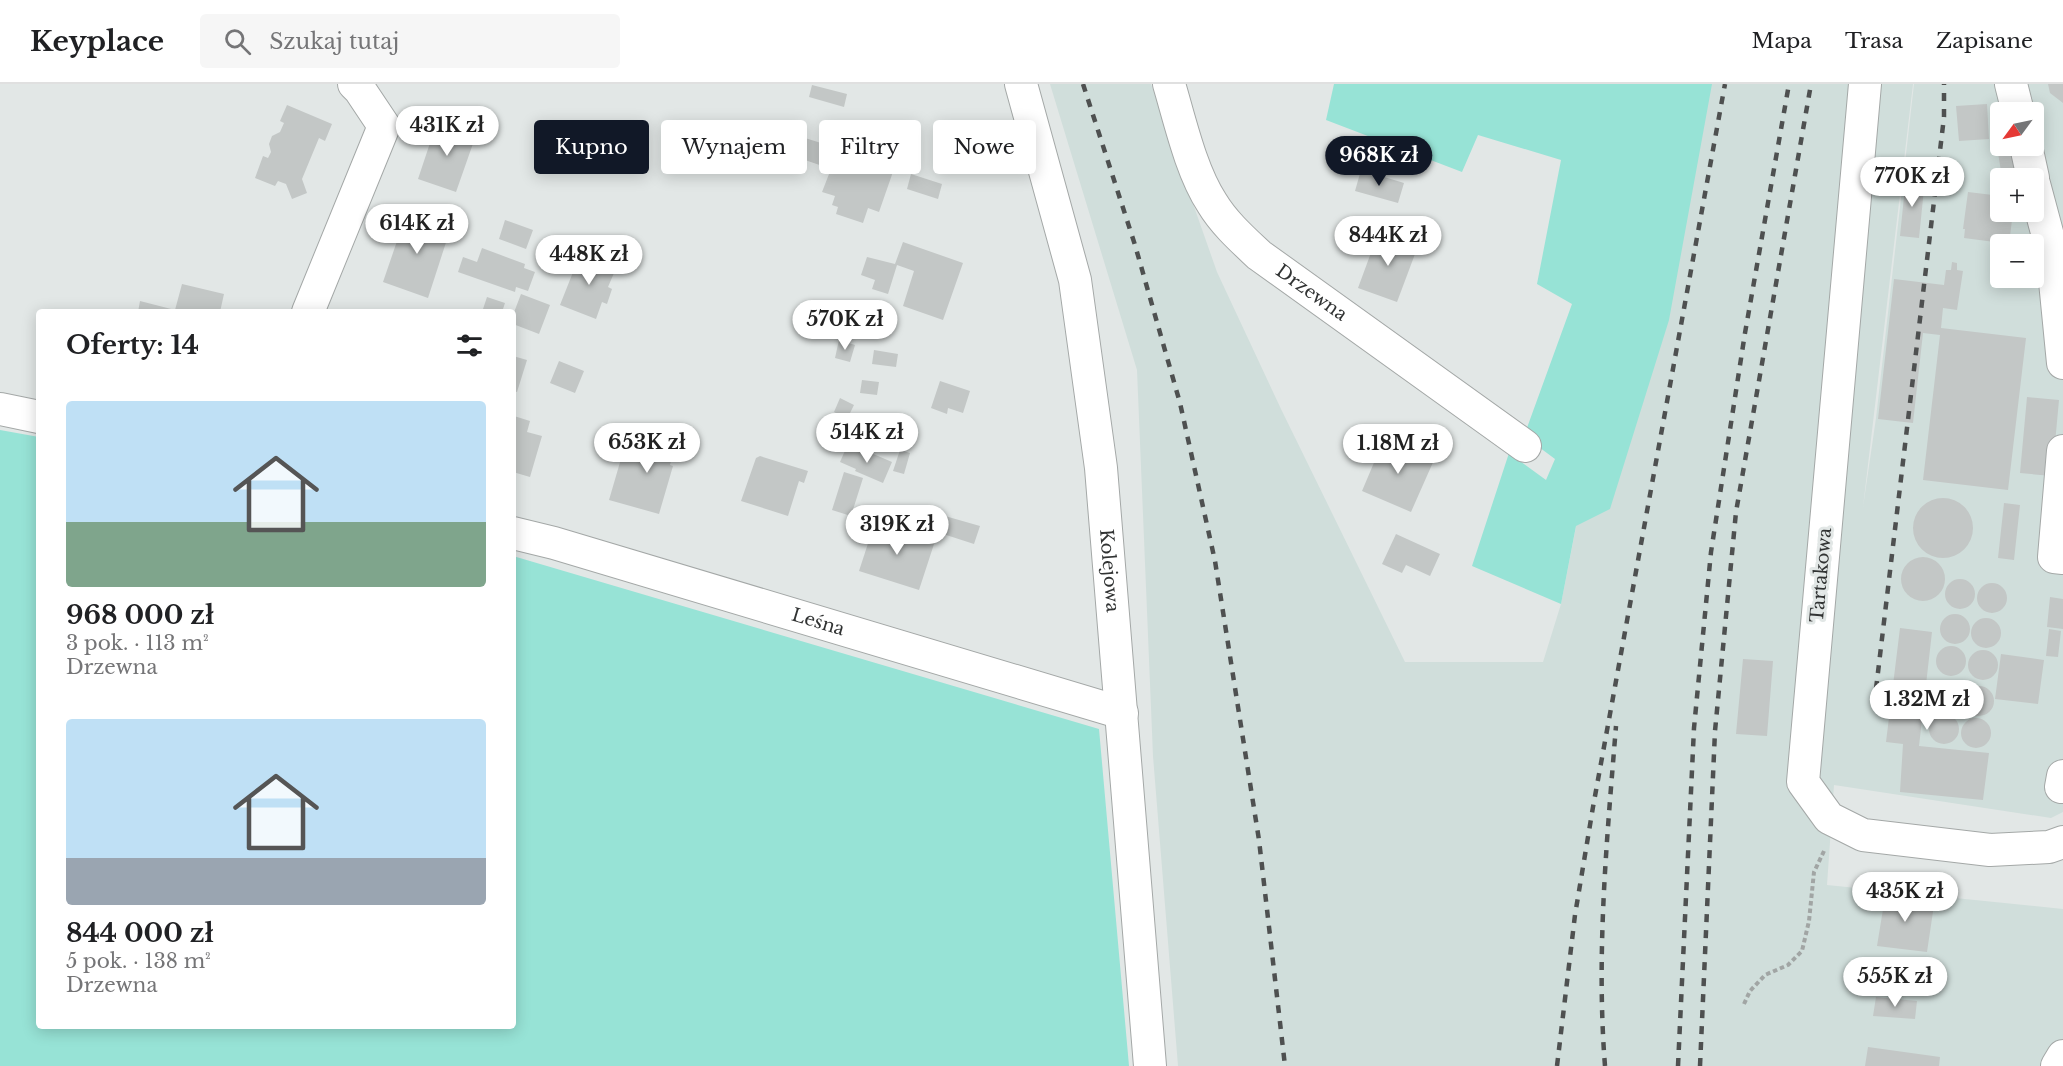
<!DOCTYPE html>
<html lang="pl">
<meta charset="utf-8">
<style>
:root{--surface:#fff;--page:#f6f6f6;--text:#202124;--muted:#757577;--line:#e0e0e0;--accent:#111827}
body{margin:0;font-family:"Libre Baskerville",serif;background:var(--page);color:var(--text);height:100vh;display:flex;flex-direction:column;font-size:22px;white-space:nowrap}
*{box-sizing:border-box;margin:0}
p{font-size:20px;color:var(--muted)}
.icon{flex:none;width:33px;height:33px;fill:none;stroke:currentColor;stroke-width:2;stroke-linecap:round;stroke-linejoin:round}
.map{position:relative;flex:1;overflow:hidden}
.details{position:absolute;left:36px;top:225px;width:480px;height:720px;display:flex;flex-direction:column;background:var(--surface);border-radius:6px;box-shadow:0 3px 15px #0003}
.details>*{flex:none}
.banner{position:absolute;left:534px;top:36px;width:570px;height:54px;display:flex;gap:12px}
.needle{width:39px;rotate:237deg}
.tools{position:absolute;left:1990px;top:18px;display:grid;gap:12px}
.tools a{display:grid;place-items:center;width:54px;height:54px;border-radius:6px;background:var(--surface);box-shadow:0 3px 15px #0003;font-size:30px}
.price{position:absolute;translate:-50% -51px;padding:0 14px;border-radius:21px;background:#fff;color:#222;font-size:20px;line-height:39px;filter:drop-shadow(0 2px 3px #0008)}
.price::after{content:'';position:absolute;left:50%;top:36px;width:18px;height:14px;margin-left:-9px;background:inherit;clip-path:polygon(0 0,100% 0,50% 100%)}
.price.active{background:var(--accent);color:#fff}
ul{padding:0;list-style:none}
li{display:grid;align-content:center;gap:12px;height:318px;padding:0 30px}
li span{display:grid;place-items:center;height:186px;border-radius:6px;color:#555}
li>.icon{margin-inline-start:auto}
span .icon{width:108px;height:108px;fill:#fffc;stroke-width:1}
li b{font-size:26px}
h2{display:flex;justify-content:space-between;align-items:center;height:72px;padding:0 30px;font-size:26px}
.tag{padding:0 21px;border-radius:6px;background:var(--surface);box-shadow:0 3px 15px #0003;font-size:21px;line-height:54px}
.tag.active{background:var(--accent);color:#fff}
header{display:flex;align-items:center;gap:36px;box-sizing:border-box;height:84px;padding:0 30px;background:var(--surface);border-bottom:2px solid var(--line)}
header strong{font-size:28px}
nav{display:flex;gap:33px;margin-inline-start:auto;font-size:21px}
.search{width:420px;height:54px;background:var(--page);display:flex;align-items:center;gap:15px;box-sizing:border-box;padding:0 21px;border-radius:6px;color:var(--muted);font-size:22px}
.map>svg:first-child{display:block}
.built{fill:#d0dedb;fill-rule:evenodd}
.green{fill:#97e3d6}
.building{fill:#c3c7c6}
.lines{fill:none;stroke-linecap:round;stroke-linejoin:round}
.minor-casing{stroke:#a4a8a7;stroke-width:34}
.path{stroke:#a1a5a4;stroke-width:4;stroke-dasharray:4.5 3;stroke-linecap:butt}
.minor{stroke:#fff;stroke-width:32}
.rail{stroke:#4e5050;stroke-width:4.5;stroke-dasharray:8 8;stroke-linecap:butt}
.labels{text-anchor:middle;stroke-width:6;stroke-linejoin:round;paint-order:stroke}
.street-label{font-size:18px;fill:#313333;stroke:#e2e7e6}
</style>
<header>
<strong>Keyplace</strong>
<div class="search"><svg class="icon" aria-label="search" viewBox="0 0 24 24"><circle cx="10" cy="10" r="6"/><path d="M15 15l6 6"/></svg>Szukaj tutaj</div>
<nav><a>Mapa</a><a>Trasa</a><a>Zapisane</a></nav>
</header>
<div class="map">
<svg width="2063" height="982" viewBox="0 0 2063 982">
<rect width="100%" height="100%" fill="#e2e7e6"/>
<!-- built -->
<path class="built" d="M1050,0H1151L1217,188L1281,325L1405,578H1543L1561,520L1662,0H1913L1863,423L1876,334L1914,0H2063V728L2051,734L1834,701L1827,801L2063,825V982H1178L1153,672L1137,286ZM2001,28H2034V62H2001ZM2001,94H2034V128H2001ZM2001,160H2034V194H2001Z"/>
<!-- green -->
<path class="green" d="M1334,0H1712L1669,236L1610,425L1576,442L1561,520L1472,482L1509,369L1546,396L1555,375L1524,352L1572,220L1537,200L1561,76L1478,51L1462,88L1326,36Z
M0,346L39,353V942H513V472L1099,645L1129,982H0Z"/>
<!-- building -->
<path class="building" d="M2048,0H2063V19L2050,9Z
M812,1L847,10L844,23L809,13Z
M1987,20L1989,55L1959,57L1956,22Z
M287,21L332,40L325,57L319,54L302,95L307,109L292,115L286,100L278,97L275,102L255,94L263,72L268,74L271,68L269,60L272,52L280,48L284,39L280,37Z
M437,38L476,51L456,108L418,95Z
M789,49L895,82L879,128L868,124L863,139L836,130L838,123L832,121L835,112L822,108L831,85L782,68Z
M2012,67L2015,84L2001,87L1998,69Z
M1361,86L1404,99L1398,119L1355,107Z
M911,90L942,100L938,115L907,105Z
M1906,93L1925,95L1919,154L1900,152Z
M1968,108L2001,112V128H2013L2010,152L2003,151L2002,159L1964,154L1965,145H1963Z
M407,128L451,143L428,214L383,198Z
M505,136L533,146L526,165L499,155Z
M1379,147L1418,162L1397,218L1358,204Z
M903,158L963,179L943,236L903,222L914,187L897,181L888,210L872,205L875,196L861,191L867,173L895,180Z
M482,164L525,180L524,184L535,188L528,207L516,203L515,208L458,188L463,173L477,178Z
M581,168L617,182L608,203L612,205L607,220L602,218L596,235L560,221Z
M1952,178L1957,179V186L1963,187L1957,226L1943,224L1941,244L2026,254L2008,406L1923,396L1940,251L1923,249L1913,339L1878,335L1894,195L1944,201L1946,186H1951Z
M182,200L224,210L220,228H138L140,217L175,226Z
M521,210L550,221L539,250L513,240V231Z
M487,213L505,219L502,228H482Z
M839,256L855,261L850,278L835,274Z
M874,266L898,270L896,283L872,280Z
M513,272L527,276L517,308L513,307Z
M559,277L584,287L575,309L550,299Z
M862,296L879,298L877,311L860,309Z
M940,297L970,307L963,329L948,324L947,330L931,324Z
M2027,313L2059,316L2052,392L2020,389Z
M840,314L854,321L847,335L834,328Z
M514,332L530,337L527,348L542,352L530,393L513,388Z
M662,341L684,347L679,362L675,361L670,381L673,382L659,430L609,416L623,368L652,376Z
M1384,355L1434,376L1411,428L1362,407Z
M847,362L863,368L864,366L892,378L883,399L855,387L856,385L840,378Z
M900,366L910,369L904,390L893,387Z
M760,372L808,387L804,399L799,397L788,432L741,417L756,374Z
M844,388L863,394L851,432L832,426Z
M1913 444a30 30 0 1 1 60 0a30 30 0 1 1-60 0Z
M2004,419L2020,421L2014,476L1998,474Z
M945,432L980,442L974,460L940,449Z
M875,438L935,457L919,506L859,487Z
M1396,450L1440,470L1430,492L1406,481L1402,489L1382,480Z
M1901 495a22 22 0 1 1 44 0a22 22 0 1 1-44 0Z
M1945 510a15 15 0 1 1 30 0a15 15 0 1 1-30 0Z
M1977 514a15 15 0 1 1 30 0a15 15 0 1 1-30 0Z
M2050,513L2063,515V545L2047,543Z
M1940 545a15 15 0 1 1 30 0a15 15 0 1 1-30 0Z
M1971 549a15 15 0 1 1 30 0a15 15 0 1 1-30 0Z
M1900,544L1932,548L1919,662L1989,669L1983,716L1900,708L1903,660L1886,658Z
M2049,545L2061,547L2058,573L2046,572Z
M1936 577a15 15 0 1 1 30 0a15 15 0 1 1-30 0Z
M1968 581a15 15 0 1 1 30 0a15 15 0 1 1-30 0Z
M2001,570L2044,576L2038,620L1995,615Z
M1743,575L1773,577L1767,652L1736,650Z
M1932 613a15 15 0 1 1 30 0a15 15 0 1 1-30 0Z
M1964 617a15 15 0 1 1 30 0a15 15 0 1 1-30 0Z
M1929 645a15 15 0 1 1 30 0a15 15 0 1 1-30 0Z
M1961 649a15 15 0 1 1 30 0a15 15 0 1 1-30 0Z
M1886,807L1913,810V818L1934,821L1927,868L1877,862Z
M1876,913L1917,917L1915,935L1873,932Z
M1868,963L1940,973L1939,982H1865Z"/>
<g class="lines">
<defs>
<g id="minor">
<path id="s1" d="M1021,0L1075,196L1101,384L1150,982"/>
<path id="s2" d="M1169,0C1180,37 1191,87 1212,119C1224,139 1242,155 1259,171L1525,362"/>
<path d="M1865,0L1803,698L1829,734L1863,751L1990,766L2049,763L2063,758"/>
<path d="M2011,0L2018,28"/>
<path d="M2026,62L2033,94"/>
<path d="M2034,100L2052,167L2063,279"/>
<path d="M308,228L384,42L360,6L354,0"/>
<path d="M0,325L39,333"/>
<path d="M2063,367L2054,473L2063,474"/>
<path id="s3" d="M513,449L554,459L1122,629"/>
<path d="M2061,703L2063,692"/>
<path d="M2057,982L2063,972"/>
</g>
</defs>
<!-- minor casing -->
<use href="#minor" class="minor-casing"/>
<!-- path -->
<path class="path" d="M1744,920L1750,907L1765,891L1788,881L1802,867L1809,837L1814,788L1824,767"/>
<!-- minor -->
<use href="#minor" class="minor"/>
<!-- rail -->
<path class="rail" d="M1083,0L1135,161L1180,319L1215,477L1259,756L1285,982
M1876,605L1944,33V0
M1557,982L1575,831L1593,723L1725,0
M1605,982C1596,869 1607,754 1616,642
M1678,982L1694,644L1711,468L1745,249L1789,0
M1700,982L1715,647L1736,428L1811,0"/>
</g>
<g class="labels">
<!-- street labels -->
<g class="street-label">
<text dy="6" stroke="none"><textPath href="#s2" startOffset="262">Drzewna</textPath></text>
<text dy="6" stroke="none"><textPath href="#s1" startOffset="496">Kolejowa</textPath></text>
<text transform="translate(1821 491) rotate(-85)" y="6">Tartakowa</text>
<text dy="6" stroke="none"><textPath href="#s3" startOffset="318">Leśna</textPath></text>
</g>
</g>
</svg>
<div class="tools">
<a><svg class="needle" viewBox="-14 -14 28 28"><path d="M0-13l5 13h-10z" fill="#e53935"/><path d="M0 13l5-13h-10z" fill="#757577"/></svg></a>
<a>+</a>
<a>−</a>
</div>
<b class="price" style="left:447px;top:73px">431K zł</b>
<b class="price active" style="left:1379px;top:103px">968K zł</b>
<b class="price" style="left:1912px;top:124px">770K zł</b>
<b class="price" style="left:417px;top:171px">614K zł</b>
<b class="price" style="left:1388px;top:183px">844K zł</b>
<b class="price" style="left:589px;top:202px">448K zł</b>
<b class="price" style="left:845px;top:267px">570K zł</b>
<b class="price" style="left:867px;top:380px">514K zł</b>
<b class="price" style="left:647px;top:390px">653K zł</b>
<b class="price" style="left:1398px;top:391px">1.18M zł</b>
<b class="price" style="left:897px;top:472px">319K zł</b>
<b class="price" style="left:1927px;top:647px">1.32M zł</b>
<b class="price" style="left:1905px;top:839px">435K zł</b>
<b class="price" style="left:1895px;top:924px">555K zł</b>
<div class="banner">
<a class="tag active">Kupno</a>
<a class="tag">Wynajem</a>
<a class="tag">Filtry</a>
<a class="tag">Nowe</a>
</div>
<section class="details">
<h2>Oferty: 14<svg class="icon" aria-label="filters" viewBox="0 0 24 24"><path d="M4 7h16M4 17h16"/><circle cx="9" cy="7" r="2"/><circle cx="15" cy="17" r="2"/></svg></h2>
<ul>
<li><span style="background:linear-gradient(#bfe0f5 65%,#7fa58c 0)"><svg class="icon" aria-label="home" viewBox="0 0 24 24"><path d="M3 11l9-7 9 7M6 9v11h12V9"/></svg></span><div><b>968 000 zł</b><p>3 pok. · 113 m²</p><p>Drzewna</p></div></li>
<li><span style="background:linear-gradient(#bfe0f5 75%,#9aa5b1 0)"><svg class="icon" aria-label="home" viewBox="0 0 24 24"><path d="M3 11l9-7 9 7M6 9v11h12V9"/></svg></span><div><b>844 000 zł</b><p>5 pok. · 138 m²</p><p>Drzewna</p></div></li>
</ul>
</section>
</div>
